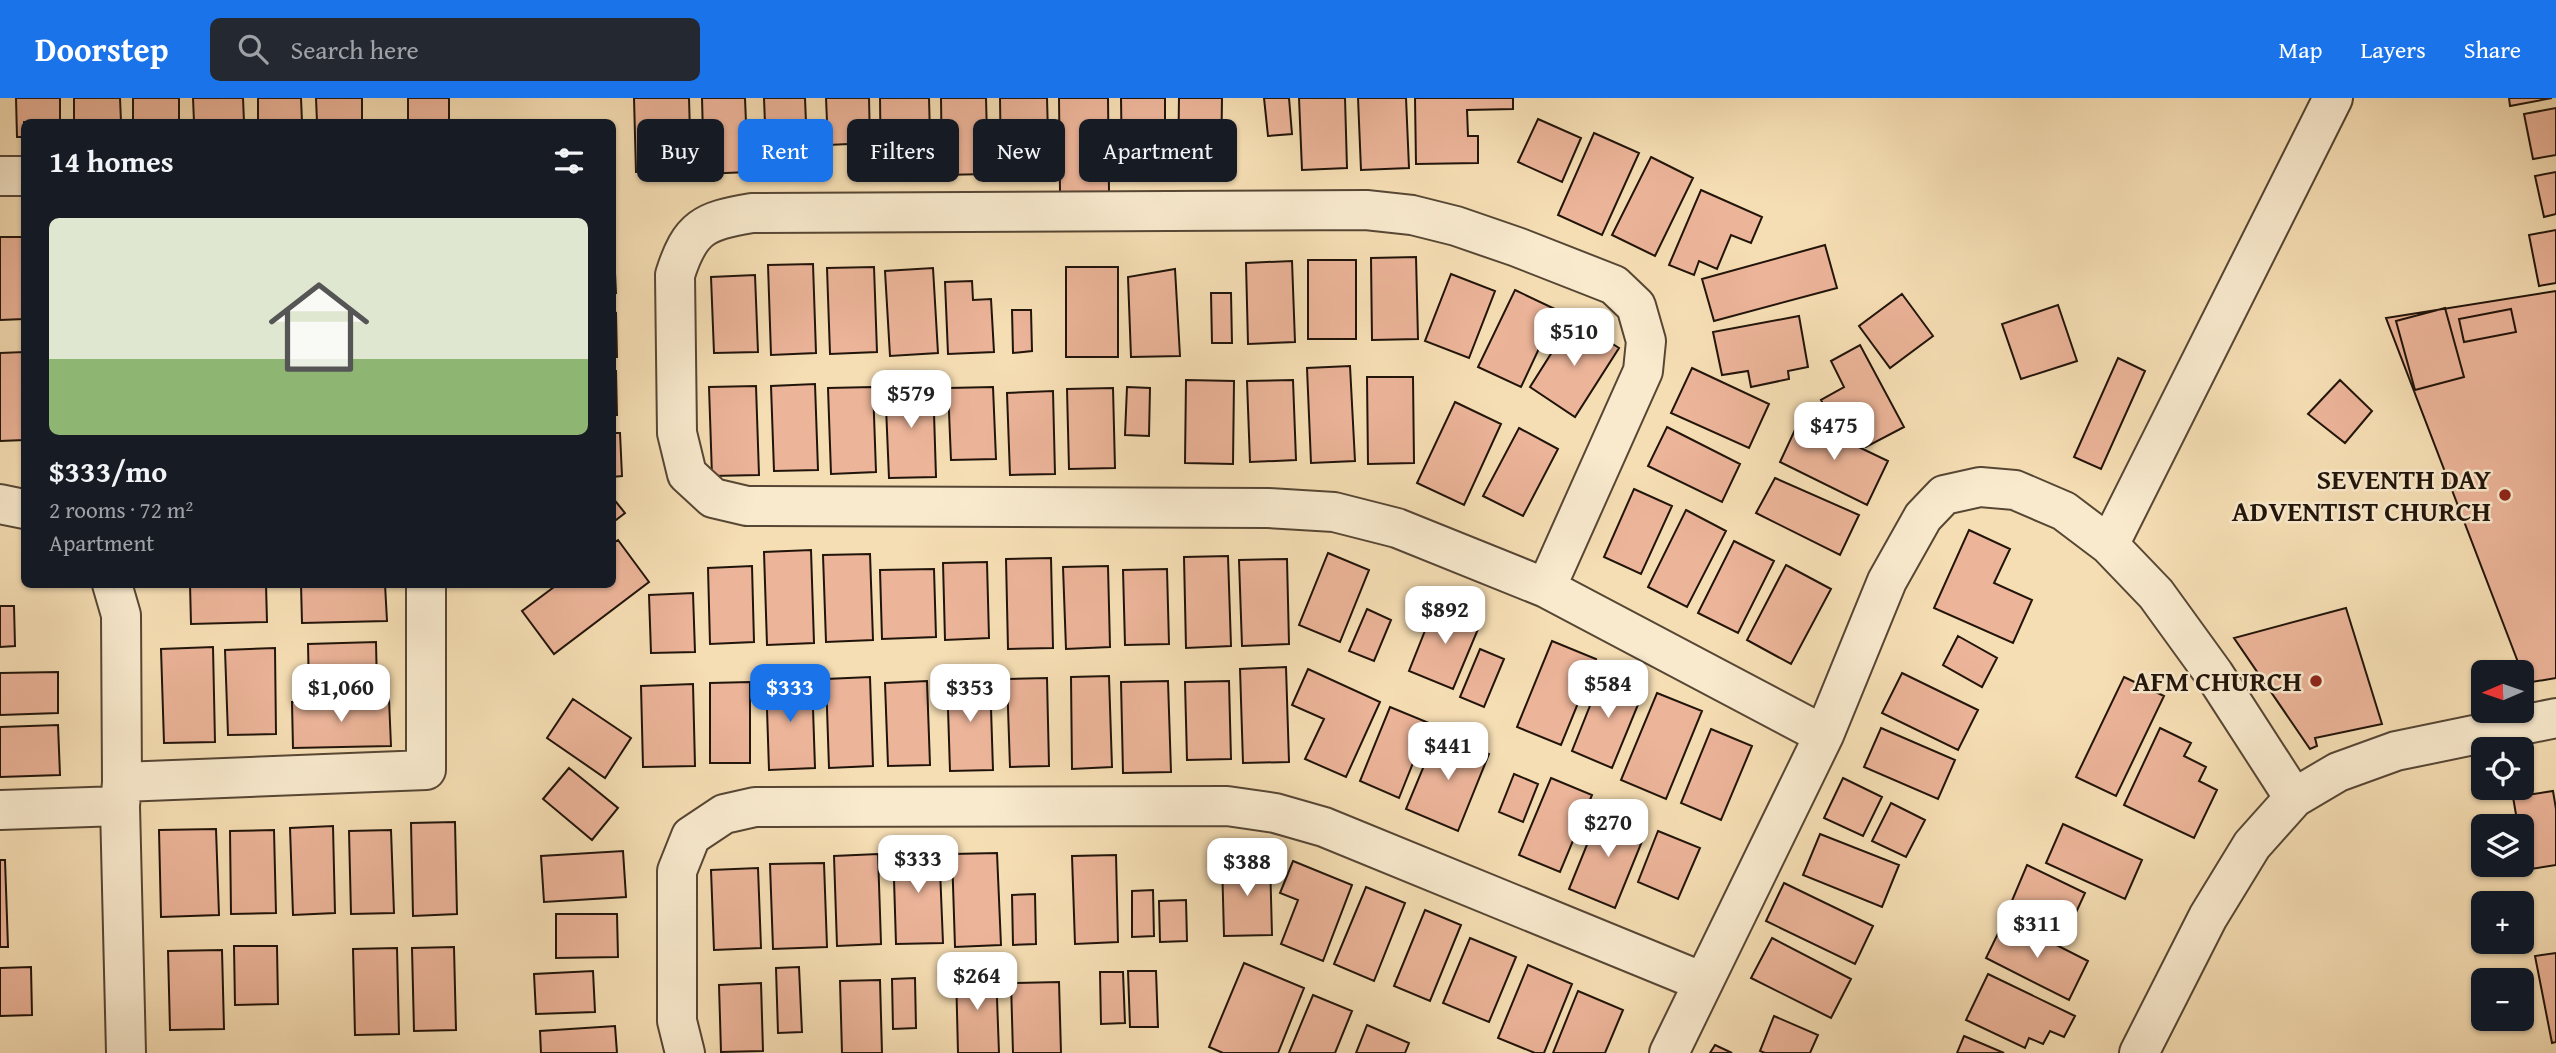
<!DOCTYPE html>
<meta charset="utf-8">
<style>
:root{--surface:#171b24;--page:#242831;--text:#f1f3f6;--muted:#9ea1a6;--accent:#1a73e8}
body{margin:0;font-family:"Gentium Book Plus",serif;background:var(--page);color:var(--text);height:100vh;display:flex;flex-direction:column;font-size:26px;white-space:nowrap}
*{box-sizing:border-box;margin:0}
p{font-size:23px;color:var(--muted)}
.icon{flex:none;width:38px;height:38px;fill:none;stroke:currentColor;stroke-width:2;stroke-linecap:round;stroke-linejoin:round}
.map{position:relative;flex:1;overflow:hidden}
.side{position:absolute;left:21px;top:21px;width:595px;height:469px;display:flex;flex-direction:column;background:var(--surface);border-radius:10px;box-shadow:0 2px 5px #0004}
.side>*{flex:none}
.banner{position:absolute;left:637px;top:21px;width:665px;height:63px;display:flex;gap:14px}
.needle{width:46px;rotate:268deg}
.buttons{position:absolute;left:2471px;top:562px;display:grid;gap:14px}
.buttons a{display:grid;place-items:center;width:63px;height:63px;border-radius:10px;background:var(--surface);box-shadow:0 2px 5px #0004;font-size:35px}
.price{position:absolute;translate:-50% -60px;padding:0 16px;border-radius:14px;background:#fff;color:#222;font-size:23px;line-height:46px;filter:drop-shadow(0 2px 4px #0008)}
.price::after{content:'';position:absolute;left:50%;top:42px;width:21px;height:16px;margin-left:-10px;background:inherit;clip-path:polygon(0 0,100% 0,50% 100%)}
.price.active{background:var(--accent);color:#fff}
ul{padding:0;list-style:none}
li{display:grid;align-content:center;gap:14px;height:371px;padding:0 28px}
li span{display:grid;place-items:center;height:217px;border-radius:10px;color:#555}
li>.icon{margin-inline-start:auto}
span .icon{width:126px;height:126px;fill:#fffc;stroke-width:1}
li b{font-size:30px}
h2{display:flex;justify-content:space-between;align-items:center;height:84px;padding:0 28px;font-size:30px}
.chip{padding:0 24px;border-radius:10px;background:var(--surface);box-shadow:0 2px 5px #0004;font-size:24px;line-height:63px}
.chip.active{background:var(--accent);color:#fff}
header{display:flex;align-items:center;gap:42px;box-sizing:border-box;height:98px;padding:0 35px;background:var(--accent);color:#fff}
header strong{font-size:33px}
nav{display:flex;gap:38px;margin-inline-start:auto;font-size:24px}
.search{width:490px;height:63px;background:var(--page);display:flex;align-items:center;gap:18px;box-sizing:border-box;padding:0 24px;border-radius:10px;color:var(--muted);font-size:26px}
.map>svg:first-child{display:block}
.building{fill:#ecb499;stroke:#21140a;stroke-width:2}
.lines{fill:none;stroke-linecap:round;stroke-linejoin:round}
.minor-casing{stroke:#564634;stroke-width:42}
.minor{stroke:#f9eace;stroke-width:38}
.poi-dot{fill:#8f2418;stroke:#f9eace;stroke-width:2.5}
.labels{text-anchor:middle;stroke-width:5;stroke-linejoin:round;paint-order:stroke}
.poi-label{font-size:28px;font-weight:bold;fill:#21140a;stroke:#f9eace;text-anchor:end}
</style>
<header>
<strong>Doorstep</strong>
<div class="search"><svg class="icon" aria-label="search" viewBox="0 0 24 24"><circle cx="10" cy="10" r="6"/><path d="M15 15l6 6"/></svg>Search here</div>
<nav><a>Map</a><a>Layers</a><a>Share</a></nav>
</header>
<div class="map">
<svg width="2556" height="955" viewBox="0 0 2556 955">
<rect width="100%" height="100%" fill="#f6deb4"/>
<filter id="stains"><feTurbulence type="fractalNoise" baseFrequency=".00286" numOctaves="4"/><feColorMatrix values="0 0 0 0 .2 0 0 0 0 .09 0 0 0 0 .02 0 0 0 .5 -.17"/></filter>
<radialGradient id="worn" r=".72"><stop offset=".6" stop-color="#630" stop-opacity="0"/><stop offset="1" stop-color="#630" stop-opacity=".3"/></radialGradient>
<!-- building -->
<path class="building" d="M16,0H60V24H24V39H17Z
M74,0H120L121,24H74Z
M133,0H179V24H133Z
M193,0H243L244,24H194Z
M258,0H301L302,24H258Z
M316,0H362V24H317Z
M408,0H449V24H408Z
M634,0H689L691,72L636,74Z
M702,0H745L748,74L704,76Z
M764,0H805L808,75L767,77Z
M826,0H869L870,45L828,47Z
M880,0H929L931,77L881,78Z
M941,0H986L988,76L942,77Z
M1000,0H1047L1049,73L1001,74Z
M1059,0H1108L1109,94H1060Z
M1121,0H1165V73H1122Z
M1179,0H1222L1221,74H1178Z
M1264,0H1289L1292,36L1268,38Z
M1299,0H1345L1347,70L1302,72Z
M1358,0H1406L1409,70L1361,72Z
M1415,0H1513V11L1467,12L1468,38H1478V65L1416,66Z
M2509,0H2552L2510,8Z
M2556,10V57L2533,61L2524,16Z
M1538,21L1581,40L1562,84L1518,64Z
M1594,35L1639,55L1602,137L1558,117Z
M1651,59L1693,80L1655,158L1612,137Z
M2556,74V116L2544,119L2535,78Z
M1701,92L1762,119L1751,145L1731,137L1717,171L1699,163L1694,177L1669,167Z
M2556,132V185L2539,188L2529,137Z
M0,139H24V221L0,222Z
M1825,147L1837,190L1714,223L1702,181Z
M612,155H614L616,195H612Z
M1416,159L1418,241L1372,242L1371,160Z
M1308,162H1356V241H1308Z
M1292,163L1295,244L1248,246L1246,165Z
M813,166L816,255L771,257L768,167Z
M874,169L877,254L830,256L827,170Z
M1066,169H1118V259H1066Z
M933,170L938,255L890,258L885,173Z
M1175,171L1180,258L1131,259L1128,179Z
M1451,176L1495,193L1469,260L1425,243Z
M755,177L758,254L714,255L711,179Z
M972,183L973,202L991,201L994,254L948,256L945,184Z
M1515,192L1557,212L1521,289L1478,269Z
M2556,193V580L2526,585L2386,220Z
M1211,195H1231L1232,245H1212Z
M1902,196L1933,238L1890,270L1859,228Z
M2058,207L2077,263L2021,281L2002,226Z
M2445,210L2464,279L2415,292L2396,223Z
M2511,211L2516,234L2464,244L2459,221Z
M1012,212H1031L1032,253L1013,255Z
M616,215L617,259H612V216Z
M1799,218L1808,269L1788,273L1789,281L1751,289L1748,273L1722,277L1713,234Z
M1573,221L1619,250L1575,319L1530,289Z
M1860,247L1904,329L1866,349L1853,325L1838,333L1821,302L1844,289L1831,263Z
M24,254V342L0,343V255Z
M2118,260L2145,273L2101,371L2074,359Z
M1350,268L1355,363L1311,365L1307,270Z
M1692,270L1769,306L1749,350L1671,315Z
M612,273H616L617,317H612Z
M1367,279H1413L1414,365L1368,366Z
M1186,282L1234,283L1233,366L1185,365Z
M1293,282L1296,362L1250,364L1247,283Z
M2340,282L2372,313L2345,345L2308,316Z
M933,283L936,379L889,380L885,285Z
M815,286L818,372L774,373L771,288Z
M756,288L759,377L712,378L709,289Z
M873,289L876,374L831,376L828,290Z
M993,289L996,361L951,362L948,290Z
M1127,289L1150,290L1149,338L1125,337Z
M1113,290L1115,370L1069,371L1067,291Z
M1053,293L1055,376L1010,377L1007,295Z
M1455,304L1501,326L1464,407L1417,385Z
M1800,321L1888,363L1867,407L1780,364Z
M1667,329L1740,366L1722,404L1648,368Z
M1519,330L1558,351L1523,418L1483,398Z
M612,335H620L622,378L612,379Z
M1775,380L1859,417L1840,457L1756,415Z
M1634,391L1672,408L1641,476L1604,459Z
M612,399L625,415L612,425Z
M1686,412L1726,433L1687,509L1648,489Z
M1969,432L2010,451L1994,485L2032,502L2013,545L1934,510Z
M618,442L649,484L554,556L522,513L558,486H612V446Z
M1734,443L1774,463L1738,535L1698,515Z
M811,452L814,545L767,547L764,454Z
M1328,455L1369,472L1340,544L1299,527Z
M870,456L873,542L826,544L823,457Z
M1228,458L1231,548L1186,550L1184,459Z
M1051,460L1053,550L1008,551L1006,461Z
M1287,461L1289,546L1242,548L1239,462Z
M987,464L989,540L945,542L943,465Z
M1786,467L1831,491L1791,566L1747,542Z
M752,468L754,544L710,546L708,470Z
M1108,468L1110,549L1066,551L1063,469Z
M934,471L936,539L882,541L880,472Z
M1167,471L1169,546L1125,547L1123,472Z
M190,486H266L267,524L191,526Z
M301,486H385L387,523L302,525Z
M693,495L695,554L651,555L649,497Z
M1436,505L1481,524L1453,591L1409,573Z
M0,508H14L15,548L0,549Z
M2346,510L2382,626L2315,640L2317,648L2310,651L2234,540Z
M1367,511L1391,522L1374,563L1349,553Z
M1958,538L1997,560L1982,589L1943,567Z
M1552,543L1596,561L1561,647L1517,629Z
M376,544L377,591L309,593L308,546Z
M213,549L215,644L164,645L161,551Z
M275,550L276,636L228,637L225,552Z
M1480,551L1504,561L1484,609L1460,599Z
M1286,569L1289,664L1243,665L1240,571Z
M1308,571L1380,604L1346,679L1305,661L1324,621L1292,607Z
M58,574V615L0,617V575Z
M1603,575L1644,592L1612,670L1572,653Z
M1902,575L1978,612L1958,652L1882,615Z
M1109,578L1112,669L1072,671L1071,579Z
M870,579L873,668L829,670L826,581Z
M990,579L993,672L950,673L947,580Z
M2124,579L2164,598L2116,698L2076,679Z
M812,580L815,670L769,672L766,581Z
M1047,580L1049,668L1010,669L1007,581Z
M927,583L930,667L888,668L885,585Z
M1168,583L1171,674L1123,675L1121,584Z
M1229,583L1231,661L1187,662L1185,584Z
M750,584V665H710V585Z
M693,586L695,668L643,669L641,588Z
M1657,595L1702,613L1666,701L1621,682Z
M389,601L391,648L293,650L292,604Z
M573,601L631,640L605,680L547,640Z
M1390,609L1429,625L1399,700L1360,683Z
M58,627L60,677L0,679V629Z
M1881,630L1955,662L1938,701L1864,669Z
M2160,630L2191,645L2184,658L2206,669L2199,683L2217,692L2194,740L2124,707Z
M1711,631L1752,648L1721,722L1681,705Z
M1438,634L1489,656L1458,733L1406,711Z
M569,670L618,710L592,742L543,701Z
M1514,676L1538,686L1523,724L1499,714Z
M1551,680L1592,697L1560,774L1519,757Z
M1843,680L1882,699L1863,738L1824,720Z
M2553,693L2556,711V767L2524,772L2522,728H2518L2513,699Z
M1891,705L1925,722L1906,759L1872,743Z
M1601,712L1647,731L1615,810L1569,791Z
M455,724L457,816L413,818L411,725Z
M2063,726L2142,762L2125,801L2046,765Z
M333,728L335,815L293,817L290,730Z
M216,731L219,817L161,819L159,732Z
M274,732L276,815L231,816L230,733Z
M391,732L394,815L351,816L349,733Z
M1658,733L1700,750L1678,801L1638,784Z
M1820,736L1899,767L1882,809L1803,777Z
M939,747L943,845L896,846L893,749Z
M623,753L626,799L544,804L541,758Z
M997,755L1001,847L955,849L952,756Z
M878,756L881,846L837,848L834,758Z
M1116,757L1118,844L1075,846L1072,758Z
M0,762H5L8,849H0Z
M1270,762L1272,837L1224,838L1222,763Z
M1293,763L1352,787L1323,863L1281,846L1298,802L1280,795Z
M824,765L827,849L773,851L770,766Z
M2027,767L2085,795L2068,832L2011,805Z
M758,770L761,850L714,852L711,772Z
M1784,785L1873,828L1855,866L1766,823Z
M1366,789L1405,805L1374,883L1334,866Z
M1153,792L1154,838L1132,839V793Z
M1035,796L1036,846L1013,847L1012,797Z
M1186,802L1187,843L1160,844L1159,803Z
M1425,812L1461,827L1430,903L1394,888Z
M556,816H617L618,859L556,860Z
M2005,821L2088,863L2069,902L1986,860Z
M1470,840L1516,859L1489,924L1443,905Z
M1772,840L1851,881L1831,920L1751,880Z
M234,848H277L278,906L235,907Z
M454,849L456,932L414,933L412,850Z
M397,850L399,936L355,937L353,851Z
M222,852L224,931L170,932L168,853Z
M2556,855V944L2552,945L2535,858Z
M1244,865L1304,890L1278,955H1223L1209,949Z
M1528,867L1572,886L1544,955H1535L1498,940Z
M31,869L32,917L0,918V870Z
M799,869L802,934L778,935L776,870Z
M593,873L595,914L536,916L534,876Z
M996,873L999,955H958L956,874Z
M1128,873H1156L1158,929H1130Z
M1100,874H1123L1125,925L1101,926Z
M1988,876L2075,918L2064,939L2050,933L2043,946L2029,940L2025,950L1966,922Z
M915,880L916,930L893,931L892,881Z
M880,882L882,955H842L840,883Z
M1059,884L1061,955H1013L1011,885Z
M761,885L763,953L721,954L719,887Z
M1578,893L1623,912L1605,955H1553Z
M1313,897L1352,913L1335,955H1289Z
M1774,918L1818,937L1810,955H1765L1760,953Z
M1367,927L1409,945L1405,955H1356Z
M615,928L617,955H541L540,933Z
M1964,938L2004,955H1957Z
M1715,947L1732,955H1710Z"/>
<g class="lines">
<defs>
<path id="minor" d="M0,78H24
M0,406L24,411
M112,486L121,517L122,684L120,708L126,955
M1546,490L1643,273L1646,243L1636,208L1614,187L1517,149L1456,128L1412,117L1366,112L752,115C704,123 690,129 675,177L677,335L687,376L713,400L747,408L1268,410L1334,414L1397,430L1546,490L1824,637
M122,684L426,672V486
M2294,700L2214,576L2156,496L2109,447L2333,0
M0,712L120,708
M685,955L677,923V773L691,738L724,716L755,709L1227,708L1275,715L1324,729L1703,884
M1669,955L1824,637L1887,483L1923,419L1944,397L1980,389L2015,392L2064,413L2109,447
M2139,955L2208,819L2252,747L2294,700L2338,674L2396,653L2556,620"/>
</defs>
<!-- minor casing -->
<use href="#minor" class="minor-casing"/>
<!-- minor -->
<use href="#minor" class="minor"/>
</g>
<!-- markers -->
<g class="poi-dot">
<circle cx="2505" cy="397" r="7"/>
<circle cx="2316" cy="583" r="7"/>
</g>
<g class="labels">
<!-- poi labels -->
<g class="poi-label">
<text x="2491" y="391">SEVENTH DAY<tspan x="2491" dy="32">ADVENTIST CHURCH</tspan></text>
<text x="2302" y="593">AFM CHURCH</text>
</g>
</g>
<rect width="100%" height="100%" filter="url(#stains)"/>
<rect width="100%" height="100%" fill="url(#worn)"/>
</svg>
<div class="buttons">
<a><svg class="needle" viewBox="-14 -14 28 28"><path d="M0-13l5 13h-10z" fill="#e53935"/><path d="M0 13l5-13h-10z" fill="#9ea1a6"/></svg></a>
<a><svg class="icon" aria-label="locate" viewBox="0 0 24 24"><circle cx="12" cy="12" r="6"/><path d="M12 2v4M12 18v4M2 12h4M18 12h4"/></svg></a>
<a><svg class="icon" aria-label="layers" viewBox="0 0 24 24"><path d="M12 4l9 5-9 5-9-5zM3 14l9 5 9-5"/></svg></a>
<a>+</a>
<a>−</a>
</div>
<b class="price" style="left:1574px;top:270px">$510</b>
<b class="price" style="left:911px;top:332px">$579</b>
<b class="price" style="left:1834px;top:364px">$475</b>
<b class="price" style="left:1445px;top:548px">$892</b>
<b class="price" style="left:1608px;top:622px">$584</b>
<b class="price" style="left:341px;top:626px">$1,060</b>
<b class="price active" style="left:790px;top:626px">$333</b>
<b class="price" style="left:970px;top:626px">$353</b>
<b class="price" style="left:1448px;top:684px">$441</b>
<b class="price" style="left:1608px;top:761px">$270</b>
<b class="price" style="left:918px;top:797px">$333</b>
<b class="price" style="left:1247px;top:800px">$388</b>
<b class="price" style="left:2037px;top:862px">$311</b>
<b class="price" style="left:977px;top:914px">$264</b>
<div class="banner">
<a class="chip">Buy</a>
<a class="chip active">Rent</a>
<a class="chip">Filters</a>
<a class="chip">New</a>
<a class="chip">Apartment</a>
</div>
<section class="side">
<h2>14 homes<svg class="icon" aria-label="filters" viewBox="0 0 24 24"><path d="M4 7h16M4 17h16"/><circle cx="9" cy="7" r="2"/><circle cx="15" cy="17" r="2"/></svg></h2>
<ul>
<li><span style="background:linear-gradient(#dfe7d0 65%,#8fb573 0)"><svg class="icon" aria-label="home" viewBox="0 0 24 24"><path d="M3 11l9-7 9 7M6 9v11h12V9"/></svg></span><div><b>$333/mo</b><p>2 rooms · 72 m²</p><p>Apartment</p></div></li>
</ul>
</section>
</div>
